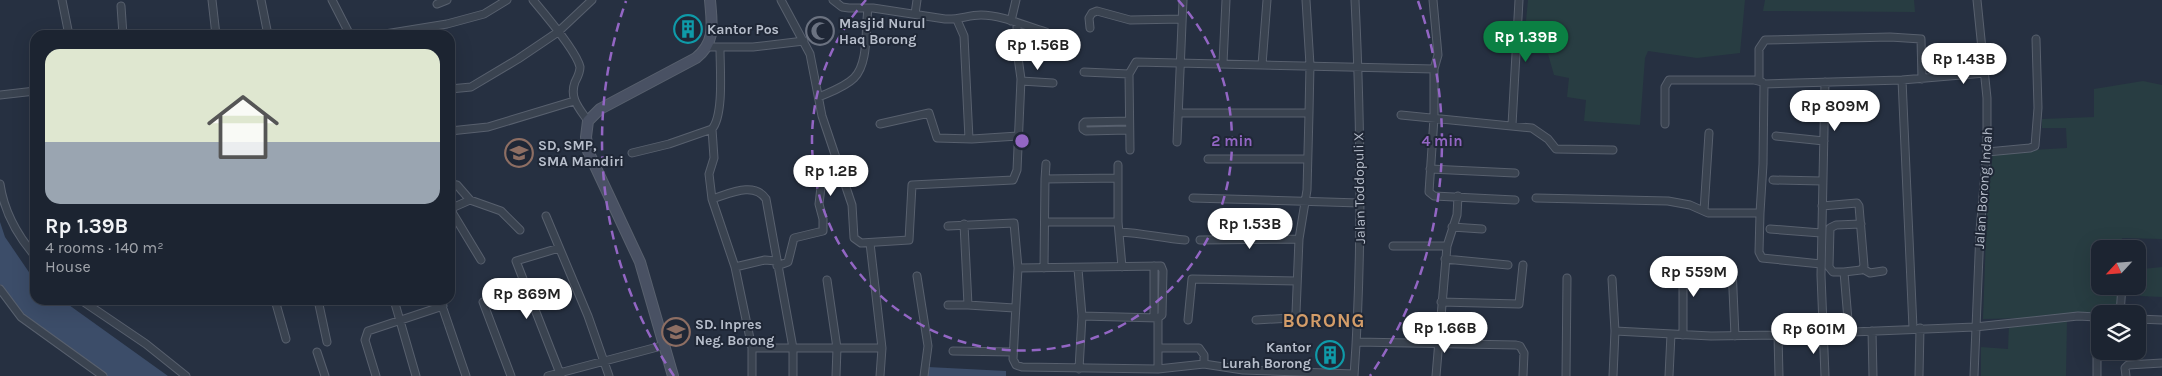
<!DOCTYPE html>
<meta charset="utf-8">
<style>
:root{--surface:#1c2431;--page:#29303d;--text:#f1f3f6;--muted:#a0a4ab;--line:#3a414d;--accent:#0b8043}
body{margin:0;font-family:Karla,sans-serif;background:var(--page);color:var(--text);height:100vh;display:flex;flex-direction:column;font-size:19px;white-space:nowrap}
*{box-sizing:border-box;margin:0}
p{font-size:16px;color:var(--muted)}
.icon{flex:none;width:28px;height:28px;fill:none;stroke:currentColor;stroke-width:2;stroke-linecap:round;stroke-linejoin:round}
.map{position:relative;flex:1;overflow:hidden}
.details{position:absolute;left:30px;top:30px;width:425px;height:275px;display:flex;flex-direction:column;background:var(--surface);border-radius:15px;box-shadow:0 5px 20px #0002,0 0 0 1px var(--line)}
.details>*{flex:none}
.needle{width:32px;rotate:244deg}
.fabs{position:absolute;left:2091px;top:240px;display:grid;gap:10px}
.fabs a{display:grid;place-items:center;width:55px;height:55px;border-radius:10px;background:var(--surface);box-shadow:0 5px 20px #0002,0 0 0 1px var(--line);font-size:25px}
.price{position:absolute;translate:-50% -42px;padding:0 11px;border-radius:18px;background:#fff;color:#222;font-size:16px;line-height:32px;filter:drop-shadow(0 1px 2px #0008)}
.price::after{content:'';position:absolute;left:50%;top:30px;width:15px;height:11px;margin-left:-8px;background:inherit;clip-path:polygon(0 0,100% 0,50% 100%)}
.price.selected{background:var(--accent);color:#fff}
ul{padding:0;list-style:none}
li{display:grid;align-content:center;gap:10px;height:265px;padding:0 15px}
li span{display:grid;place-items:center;height:155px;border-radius:15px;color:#555}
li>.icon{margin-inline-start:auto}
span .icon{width:90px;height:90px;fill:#fffc;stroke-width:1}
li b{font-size:21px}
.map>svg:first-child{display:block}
.green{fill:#283d42}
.water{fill:#3c4d69}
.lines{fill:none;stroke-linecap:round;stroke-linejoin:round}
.street-casing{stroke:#58606e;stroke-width:9}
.secondary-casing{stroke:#58606e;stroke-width:12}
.street{stroke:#3a4350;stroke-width:7}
.secondary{stroke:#495163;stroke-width:10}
.ring{fill:none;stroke:#9366c4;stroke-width:2.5;stroke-dasharray:9 6}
.labels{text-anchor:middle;stroke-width:4;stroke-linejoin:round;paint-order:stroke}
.poi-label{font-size:14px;font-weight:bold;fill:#b7becb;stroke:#1f2736;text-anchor:start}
.street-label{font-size:14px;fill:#b7becb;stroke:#1f2736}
.district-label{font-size:19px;font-weight:bold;letter-spacing:1px;fill:#d49d69;stroke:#1f2736}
.centre{fill:#9366c4;stroke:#1f2736;stroke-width:2.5}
.ring-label{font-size:15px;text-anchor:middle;font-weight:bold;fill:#9366c4;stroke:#1f2736;stroke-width:4;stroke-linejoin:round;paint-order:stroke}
</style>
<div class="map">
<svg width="2162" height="376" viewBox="0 0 2162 376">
<rect width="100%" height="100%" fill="#263041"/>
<!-- green -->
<path class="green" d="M1528,0H1745L1740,53L1697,58L1648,51L1645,58L1640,125L1584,121L1586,100L1567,97L1569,78L1554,75L1548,54L1525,53L1526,41L1557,44V28L1526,21Z
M1765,0H1914L1915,12L1763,11Z
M2143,81L2162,85V239L2122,238L2121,249H2100V286H2119L2117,314L2088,312L2028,318L1983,319L1987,208L1993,152L2067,148L2066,128H2042V119L2094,117V89Z
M2162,267V297L2140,296L2142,269Z
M2067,319L2066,376H1981V347L2008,349L2009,324Z"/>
<!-- water -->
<path class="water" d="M0,222L5,237L35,281V300H62L168,376H107L22,316L0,284Z
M928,367L1006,371V376H927Z"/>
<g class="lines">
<defs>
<path id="street" d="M62,0L69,35
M212,0L216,35
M261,0L268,35
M332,0L350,35
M533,0C544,13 577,52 580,67C580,73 577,78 575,82C569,98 579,108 588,121
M781,0L810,54L822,116L852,205L854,238L861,243L909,240L912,185L1013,180L1017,170L1021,79L1017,50V24
M833,0L842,7L849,8H873L945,19C959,20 968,15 981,15C1002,15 1025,26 1046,32
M1433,0L1438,55L1434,69
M437,4L447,0
M121,6L123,35
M915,14L917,0
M957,20L964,36L969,139
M1011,21L1016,0
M1090,28L1089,18L1092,13L1097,11L1130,20L1182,19
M379,35L447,24L484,14L507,0
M708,47H753L804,41
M720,49C720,68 724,115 712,129L714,158L709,174L712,199L735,267L752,348V376
M1223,63L1226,0
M1262,65L1267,0
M1084,72L1129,74
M1759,80V49L1765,40L1890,37L1921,39L1922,79
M1902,80L1913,328
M1021,81L1053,83
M450,89L471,87L518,59L558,32L592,0
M0,95L35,91
M819,97C830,92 845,87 854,78C869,63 865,29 868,9
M1178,113H1309
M1401,115L1532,128L1548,139L1556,149L1613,150
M880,124L929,113L937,138L972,139L1018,136
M1665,124V87L1669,80H1754L1762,82
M1512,125L1519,0
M1128,130L1086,131L1083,129V124L1085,122L1129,121
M450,131L488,127L574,101
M1776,136L1824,141
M1177,142L1183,0
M1130,150L1129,74L1136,62L1434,69V118L1429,192L1434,196L1515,200
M1987,152L2030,148L2035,146L2038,108L2036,39
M632,153L669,144L712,129
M1208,159H1307
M1118,165V178
M1430,169L1515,173
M1045,179L1046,164
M1773,180L1822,181
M0,184C4,212 17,235 35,256
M450,184L457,185L470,200
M1193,198L1360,203
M1536,198L1668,201L1690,205L1708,213H1760L1759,252L1762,258L1821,264
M712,199C729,194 754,181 766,199L793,348V376
M1822,206L1857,203L1859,206L1864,266L1861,270L1844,272L1849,332
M1704,211L1709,133
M1760,213L1763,164L1764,84L1902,80L1985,73
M546,216L588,316L609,376
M1046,222H1118
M964,224L968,305L1014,308
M948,226L1014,223L1018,268
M1452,227L1482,229
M1770,229L1821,233
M1119,232C1142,233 1162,238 1185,240
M1200,240L1299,239
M870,243L882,348L880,376
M2120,245V249
M1393,246H1447L1457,215L1458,196
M559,248L516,261L561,376
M1445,259L1508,265
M481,260L452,212V208L470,200L501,211L520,230
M1683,261V335
M777,266L788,262L794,238L823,231V219L819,204L821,187L813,164
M735,267L765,260L776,261
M1732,267L1735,336
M1044,268L1045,179L1118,178V222L1122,267
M1078,269L1082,316L1079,369
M1863,269L1870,273L1883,271
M1844,272H1833L1829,267L1830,228L1836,225L1861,224
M917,276L928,346L924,376
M1612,279L1615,331
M827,280L837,348L836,376
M0,289L21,317L103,376
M81,300L146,344L186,376
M275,300L286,339
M318,300L327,342
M394,300L416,376
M440,300L466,376
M483,302L511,376
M1441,302L1519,304L1523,265
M948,305H968
M2120,314L2122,286
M1082,316L1158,318
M1154,318V266
M2138,319L2162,320
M1188,320L1192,279L1297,281
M1256,320L1292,318L1296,313L1299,239L1307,190L1309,113L1310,65L1306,0
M1872,331L1873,376
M1357,342L1516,345L1520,346L1524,353L1523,376
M752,348H882
M1158,348H1199L1204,355V364
M953,351L1013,352
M317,352L325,376
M1158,369V318L1162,315L1163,271L1161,266L1018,268L1013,359L1016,365L1022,367L1158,369L1204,364L1243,370L1354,374
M376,376L365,340L368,331L443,306
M548,376L665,345
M1354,376C1363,251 1361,125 1355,0
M1436,376L1447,246
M1566,376L1567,278
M1613,376L1615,331L1711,336L1778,335
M1669,376L1671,334
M1779,376L1778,335L1975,327L2078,316L2097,317
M1825,376L1821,275L1825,82
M1919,376L1920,328
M1974,376L1980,231L1987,151V98L1977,0
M2097,376V317H2100
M2126,376L2125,368L2128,365L2162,363"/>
<path id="secondary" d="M673,376L640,262L588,151L586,137L588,121L600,109L696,58C716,42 712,24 710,0"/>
</defs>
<!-- street casing -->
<use href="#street" class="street-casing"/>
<!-- secondary casing -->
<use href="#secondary" class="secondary-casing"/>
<!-- street -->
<use href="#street" class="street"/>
<!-- secondary -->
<use href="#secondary" class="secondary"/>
</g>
<!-- distance rings -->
<g class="ring">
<path d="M1178 0A210 210 0 1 1 866 0"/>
<path d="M674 376A420 420 0 0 1 626 1M1418 1A420 420 0 0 1 1370 376"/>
</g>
<!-- icons -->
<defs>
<symbol id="building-ring" viewBox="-11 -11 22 22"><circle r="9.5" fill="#1f2736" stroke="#0f9aa8" stroke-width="1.5"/><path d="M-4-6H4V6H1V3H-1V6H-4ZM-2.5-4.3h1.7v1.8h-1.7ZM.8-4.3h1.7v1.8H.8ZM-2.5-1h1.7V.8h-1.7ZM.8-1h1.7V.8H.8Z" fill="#0f9aa8"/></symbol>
<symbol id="mosque-ring" viewBox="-11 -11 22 22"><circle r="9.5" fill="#1f2736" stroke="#6b7280" stroke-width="1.5"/><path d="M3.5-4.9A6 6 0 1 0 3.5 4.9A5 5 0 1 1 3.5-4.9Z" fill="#6b7280"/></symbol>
<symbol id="school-ring" viewBox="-11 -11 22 22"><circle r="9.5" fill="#1f2736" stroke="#8d6e63" stroke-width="1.5"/><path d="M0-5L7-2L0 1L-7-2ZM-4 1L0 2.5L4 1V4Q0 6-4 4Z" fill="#8d6e63"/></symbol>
</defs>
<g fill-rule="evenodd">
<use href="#building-ring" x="672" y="13" width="32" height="32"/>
<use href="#mosque-ring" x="804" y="15" width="32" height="32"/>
<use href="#school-ring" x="503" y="137" width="32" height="32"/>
<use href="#school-ring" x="660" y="316" width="32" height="32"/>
<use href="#building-ring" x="1314" y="339" width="32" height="32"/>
</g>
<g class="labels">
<!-- poi labels -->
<g class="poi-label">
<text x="839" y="28">Masjid Nurul<tspan x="839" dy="16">Haq Borong</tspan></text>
<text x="707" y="34">Kantor Pos</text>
<text x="538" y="150">SD, SMP,<tspan x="538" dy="16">SMA Mandiri</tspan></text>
<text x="695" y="329">SD. Inpres<tspan x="695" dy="16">Neg. Borong</tspan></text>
<text x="1311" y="352" text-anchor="end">Kantor<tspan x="1311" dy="16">Lurah Borong</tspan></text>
</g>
<!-- street labels -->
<g class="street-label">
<text transform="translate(1359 188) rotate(-91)" y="5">Jalan Toddopuli X</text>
<text transform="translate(1983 188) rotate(-86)" y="5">Jalan Borong Indah</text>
</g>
<!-- district labels -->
<g class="district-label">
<text x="1324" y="327">BORONG</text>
</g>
</g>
<circle cx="1022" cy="141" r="8" class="centre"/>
<g class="ring-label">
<text x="1232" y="146">2 min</text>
<text x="1442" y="146">4 min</text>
</g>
</svg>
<div class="fabs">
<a><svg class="needle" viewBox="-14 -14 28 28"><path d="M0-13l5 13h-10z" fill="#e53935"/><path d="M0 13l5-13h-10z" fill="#a0a4ab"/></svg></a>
<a><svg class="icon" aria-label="layers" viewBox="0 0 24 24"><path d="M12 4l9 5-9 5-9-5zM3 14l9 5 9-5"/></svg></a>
</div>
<b class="price selected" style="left:1526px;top:63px">Rp 1.39B</b>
<b class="price" style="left:1038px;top:71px">Rp 1.56B</b>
<b class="price" style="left:1964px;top:85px">Rp 1.43B</b>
<b class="price" style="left:1835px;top:132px">Rp 809M</b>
<b class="price" style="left:831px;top:197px">Rp 1.2B</b>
<b class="price" style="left:1250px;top:250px">Rp 1.53B</b>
<b class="price" style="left:1694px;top:298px">Rp 559M</b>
<b class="price" style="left:527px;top:320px">Rp 869M</b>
<b class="price" style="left:1445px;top:354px">Rp 1.66B</b>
<b class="price" style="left:1814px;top:355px">Rp 601M</b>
<section class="details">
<ul>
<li><span style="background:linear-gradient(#dfe7d0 60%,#9aa5b1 0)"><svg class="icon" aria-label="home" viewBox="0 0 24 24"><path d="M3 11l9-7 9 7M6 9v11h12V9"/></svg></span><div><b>Rp 1.39B</b><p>4 rooms · 140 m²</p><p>House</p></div></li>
</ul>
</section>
</div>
